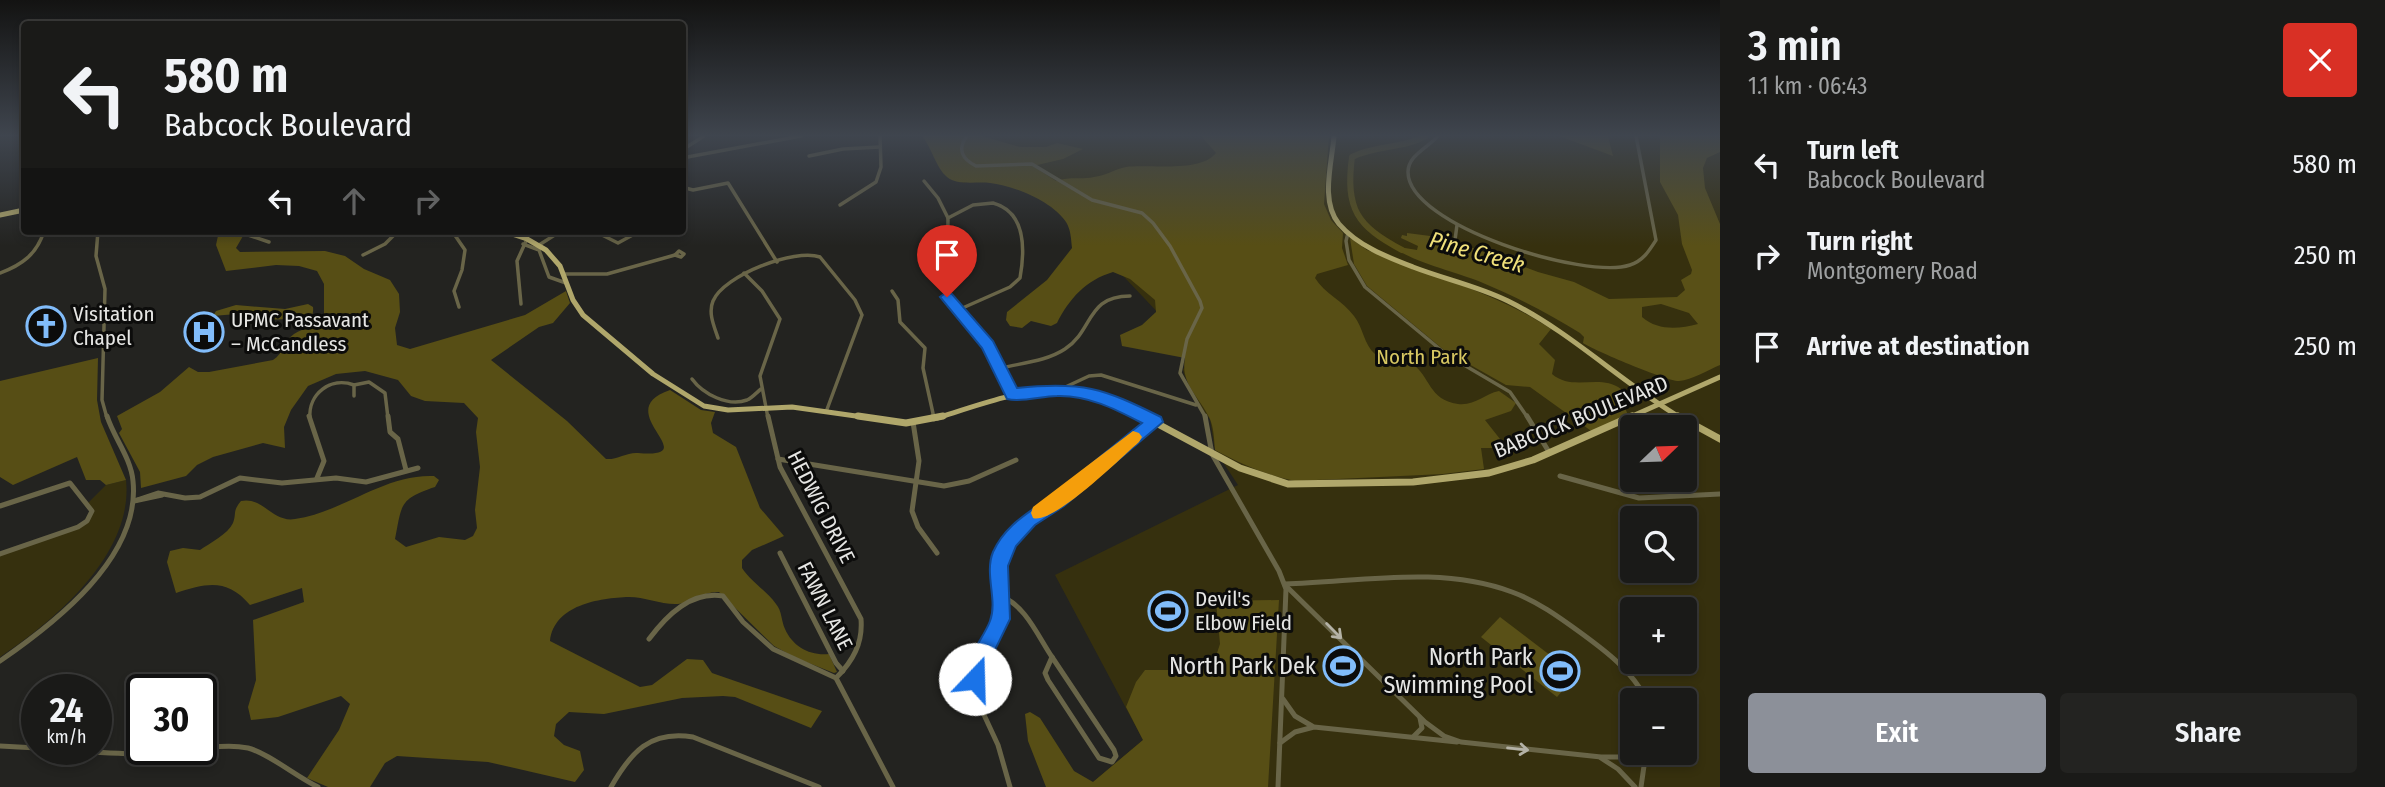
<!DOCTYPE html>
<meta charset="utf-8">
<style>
:root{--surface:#1a1a18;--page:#232321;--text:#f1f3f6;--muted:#9fa1a2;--line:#383837;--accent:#8c9099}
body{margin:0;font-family:"Fira Sans Condensed",sans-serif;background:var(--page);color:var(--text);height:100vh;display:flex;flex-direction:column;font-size:26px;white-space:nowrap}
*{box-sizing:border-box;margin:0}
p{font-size:23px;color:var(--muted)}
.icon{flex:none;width:38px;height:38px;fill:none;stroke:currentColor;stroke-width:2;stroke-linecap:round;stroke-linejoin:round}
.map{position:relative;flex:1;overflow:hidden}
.drawer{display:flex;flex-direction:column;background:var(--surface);width:665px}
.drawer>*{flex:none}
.hud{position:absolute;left:21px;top:21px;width:665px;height:214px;border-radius:7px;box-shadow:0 4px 10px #0003,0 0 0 2px var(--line);background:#1a1a18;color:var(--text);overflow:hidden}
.needle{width:46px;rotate:67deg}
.buttons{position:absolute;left:1620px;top:415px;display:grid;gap:14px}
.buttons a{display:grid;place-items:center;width:77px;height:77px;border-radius:7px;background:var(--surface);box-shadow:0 4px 10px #0003,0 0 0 2px var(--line);font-size:35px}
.speed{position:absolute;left:21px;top:674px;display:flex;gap:14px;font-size:35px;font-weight:700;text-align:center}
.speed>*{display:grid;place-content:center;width:91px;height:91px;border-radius:50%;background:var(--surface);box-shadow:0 4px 10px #0003,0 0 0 2px var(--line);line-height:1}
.speed small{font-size:18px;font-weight:400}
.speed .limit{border:4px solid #111;border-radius:10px;background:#fff;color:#111}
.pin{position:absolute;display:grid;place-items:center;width:60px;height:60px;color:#fff;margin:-72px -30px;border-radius:50% 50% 50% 0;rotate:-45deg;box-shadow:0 0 7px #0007}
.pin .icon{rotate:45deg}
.me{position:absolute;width:77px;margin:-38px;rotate:21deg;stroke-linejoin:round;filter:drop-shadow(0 0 5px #0008)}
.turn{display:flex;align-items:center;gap:24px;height:147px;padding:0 28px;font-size:32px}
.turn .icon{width:91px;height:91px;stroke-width:2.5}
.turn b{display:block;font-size:49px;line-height:60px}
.lanes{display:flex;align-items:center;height:66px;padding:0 28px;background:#0003;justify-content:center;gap:35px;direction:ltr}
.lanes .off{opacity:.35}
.round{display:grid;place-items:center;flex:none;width:74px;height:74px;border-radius:7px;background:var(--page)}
.headline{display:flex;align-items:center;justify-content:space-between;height:119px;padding:0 28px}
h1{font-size:42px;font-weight:600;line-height:52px}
.cta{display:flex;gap:14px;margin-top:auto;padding:14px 28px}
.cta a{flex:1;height:80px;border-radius:7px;background:var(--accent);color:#fff;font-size:28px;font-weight:600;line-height:80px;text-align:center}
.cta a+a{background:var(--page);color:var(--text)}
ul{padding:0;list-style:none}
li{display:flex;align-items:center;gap:21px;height:91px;padding:0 28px}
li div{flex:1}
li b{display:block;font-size:26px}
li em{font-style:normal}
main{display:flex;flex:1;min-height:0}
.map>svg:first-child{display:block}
.green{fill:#36300e;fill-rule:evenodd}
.forest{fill:#574e15}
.water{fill:#595017;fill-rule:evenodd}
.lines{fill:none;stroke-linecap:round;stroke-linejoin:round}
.river{stroke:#595017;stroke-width:6}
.minor-far1{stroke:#696548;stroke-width:3.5}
.minor{stroke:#696548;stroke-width:5}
.major-far1{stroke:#b0a76b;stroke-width:5}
.major{stroke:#b0a76b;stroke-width:7}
.oneway{stroke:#b4b2a6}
.route{fill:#1a73e8;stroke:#114b97;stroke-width:2}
.slow{fill:#f59e0b}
.labels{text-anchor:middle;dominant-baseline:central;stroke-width:6;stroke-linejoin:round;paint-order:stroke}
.poi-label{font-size:21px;fill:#e6e6e4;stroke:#0c0c0b;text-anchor:start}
.park-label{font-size:21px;fill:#d8c862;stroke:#0c0c0b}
.street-label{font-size:21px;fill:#e6e6e4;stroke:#0c0c0b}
.water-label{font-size:23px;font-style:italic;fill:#f0e07a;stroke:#0c0c0b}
.near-poi-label{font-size:24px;fill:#e6e6e4;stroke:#0c0c0b;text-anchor:end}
</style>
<main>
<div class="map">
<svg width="1720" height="787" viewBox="0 0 1720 787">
<rect width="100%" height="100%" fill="#232320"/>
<g class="green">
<path d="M927,136H1720V787H1096L1093,782L1143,740L1055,575L1238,485L1215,450L1210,419L1197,403L1184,374L1183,369L1199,356L1019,166L963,183ZM1633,427H1685V480H1633ZM1633,518H1685V570H1633ZM1633,609H1685V662H1633ZM1633,700H1685V752H1633Z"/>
<path d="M126,480C134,554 54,621 0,657V554L84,523L91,513L88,503L106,485Z"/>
</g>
<g class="forest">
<path d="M922,136H982L1020,147H1046L1057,143L1083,149L1063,159L1033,166L1056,181C1072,176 1080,180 1094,177C1105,176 1115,169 1126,167C1149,164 1200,173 1216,153L1201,136H1329L1324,204L1331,220L1343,233L1342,248L1348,265L1317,274L1315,278C1324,293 1343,301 1354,316C1363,327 1364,345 1375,354C1385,362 1399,355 1411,363C1431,376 1428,400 1458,404C1475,406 1484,394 1499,391L1516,403L1511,411L1485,420L1500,439L1501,445L1493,448H1481L1484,469L1443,474L1295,481C1266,475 1241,464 1215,450C1214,439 1214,427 1209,417C1199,397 1180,383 1185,358L1122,346L1120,335L1142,325L1156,312L1155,300L1130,279L1113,272C1086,280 1069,299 1057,323L1051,326L1031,321L1022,328L1010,326L1006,320L1007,312L1047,280L1072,248C1071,239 1071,230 1066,222C1052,201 1014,186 990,183C978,181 958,186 947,177C936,168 932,148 922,136Z"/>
<path d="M1559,136H1608L1613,156Z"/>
<path d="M219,231H235L243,236L236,248L240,252L325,251L345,256L364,269L390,280L399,294L400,312L395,328L397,345L410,349L525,315L566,291L570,303L553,323L539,327L491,360L567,421L606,459C617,460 627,452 638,453C708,459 607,411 670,390L701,410L715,412L711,423L713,433L736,447L760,508L784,536L752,550L742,560V568C751,582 766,590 776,604C782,611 781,620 785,629C793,647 810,656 829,654L837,672L834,673L796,658L774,646L719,592C703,591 692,603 678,604C662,605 645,597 629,597C599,598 554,605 550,641L640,687L652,685L687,659L703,660L712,673L822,711L811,728L735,697L723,696L682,698L604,714L569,712L556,724L554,736L564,745L580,751L584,770L575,782L488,762L397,756L385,763L370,787H328L307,778L339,730L350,704L341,696L278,717L251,720L248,707L256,680L253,620L304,602L302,588L250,605C227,578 207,583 176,593L167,562L170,551L183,548L200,550C210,543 228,534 233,523C237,512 232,512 241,501C262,496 273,523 295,519C344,512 383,474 434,476L439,480L435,487C399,499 402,504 395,539L406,547L439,537L465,540L473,536L477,528L475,510L480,467L476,432L478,418L464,403L425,401L411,396L398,380L365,371L336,374L308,386L291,410L284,427L285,448L263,443L213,457L197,465L186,476L141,488L140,472L119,433L122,429L117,416L160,392L189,367L198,372H209L273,360C284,353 284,341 294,334C304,327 316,328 324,318V284L317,271L299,266L276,265L226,271L216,245Z"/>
<path d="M1350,238L1367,250C1429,275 1495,292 1551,329L1539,344L1555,360L1552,374C1573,392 1600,373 1621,389V397L1629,418L1594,433L1530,387L1506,385L1444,350L1367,286L1354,264Z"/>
<path d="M98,358L97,400L101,422L126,480L106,485L100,480H86L77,457L13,485L0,477V381Z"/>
<path d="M1279,600L1268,787H1046L1028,741L1025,714L1030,712L1040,718L1074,771L1093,782L1143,740L1126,707L1136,682L1145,670H1170L1191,675L1213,665L1220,644L1216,601Z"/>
</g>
<g class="water">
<path d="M1660,136H1720V152L1707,158L1703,168L1705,188L1720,224V365C1708,370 1692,380 1679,381C1669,382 1593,350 1583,343L1584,337L1580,333C1549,314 1517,297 1483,283C1463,274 1405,260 1393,246L1417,250L1418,246L1401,238L1402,235L1407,236V233L1438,237L1462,244L1538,272L1574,282L1609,299L1677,297L1685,290L1681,280L1691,274L1692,270L1682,244L1678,215L1660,182ZM1661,304L1689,313L1698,324C1679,329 1658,331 1642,317V307Z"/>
<path d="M308,304L313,307C314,315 310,321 303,323L292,319L262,320L236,314L213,316L216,311L236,305L285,309Z"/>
<path d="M1500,617L1576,675L1557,697L1481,637Z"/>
</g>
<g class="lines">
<path class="river" d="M1402,250C1357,226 1345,209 1352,157C1375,145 1403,149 1426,136"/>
<g class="minor-far1">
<path d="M967,136C957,149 962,159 976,166L1032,164L1092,200L1142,213L1153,223L1170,246L1200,301L1202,308L1187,339L1180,373L1206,418"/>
<path d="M1438,136C1429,147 1408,155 1408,172C1408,226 1586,280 1630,265C1643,261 1649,251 1656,240L1636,136"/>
<path d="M682,150L704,136"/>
<path d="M809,156L843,149L879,147"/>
<path d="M682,158L801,136"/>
<path d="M924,181L938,198L948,218"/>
<path d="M682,187L693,190L728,183L777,262"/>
<path d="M993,203C1026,212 1025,250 1020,278L1010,287L958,310L947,297L948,218L973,205Z"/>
<path d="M840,205L876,182L881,167L880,136"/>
<path d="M98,231L96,256L105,289L102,400L107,418"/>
<path d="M236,231L269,242"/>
<path d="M452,231L465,250L462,270L454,291L459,307"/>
<path d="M594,231L618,243L640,231"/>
<path d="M1348,233L1346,241L1349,260L1365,287L1447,355L1510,392L1528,418"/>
<path d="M1455,240L1457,225"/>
<path d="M523,244L539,250L549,277L566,283"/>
<path d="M539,245L561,231"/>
<path d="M679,251L684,254L681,257L675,255Z"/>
<path d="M363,255L385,244L398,231"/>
<path d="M0,273C22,265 37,254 44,231"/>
<path d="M744,273L762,291L780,319L760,376L768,418"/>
<path d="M564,274H607L675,255"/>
<path d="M892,291L898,300L900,322L925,348L923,368L934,418"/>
<path d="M521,304L517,261L527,239"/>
<path d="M958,310L988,345L1013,394"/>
<path d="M718,338C714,326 708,313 713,301C724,275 795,248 820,257L855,300L862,315L826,412"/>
<path d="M1001,368C1022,363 1047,361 1065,349C1094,330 1086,296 1130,296"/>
<path d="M692,379C703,394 728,407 747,400C752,398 757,392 761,389"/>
<path d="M354,385L369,382L385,393L388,418"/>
<path d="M1059,390L1089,376L1101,375L1196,405"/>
<path d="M310,418C308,394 331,376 354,385V396"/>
</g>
<g class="minor">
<path d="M309,416L324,461L317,478"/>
<path d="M388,416L390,432L398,439L406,470"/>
<path d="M768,416L780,467L861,619C863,643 853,661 836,678"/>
<path d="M933,416L934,419"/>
<path d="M1205,416L1212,454L1279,571L1286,589L1278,787"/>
<path d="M1527,416L1549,452"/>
<path d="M913,422L919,461L912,511L918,527L937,553"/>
<path d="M778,459L944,486L969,481L1016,460"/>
<path d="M1560,476L1639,498L1720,494"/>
<path d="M134,501L158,493L185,498L200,497L240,478L282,483L336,478L366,482L418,468"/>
<path d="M134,501L162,495"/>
<path d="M0,506L70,483L92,511L87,521L78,527L0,554"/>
<path d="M780,553L836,663L843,671"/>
<path d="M1285,584C1360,582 1439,565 1512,592C1537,601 1559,617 1581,633C1607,652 1631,670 1647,700"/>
<path d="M1285,585L1425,722L1444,736L1461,742L1601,757H1618L1633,752"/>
<path d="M1001,597C1024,603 1039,638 1052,657"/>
<path d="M649,639C667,615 691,591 723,596L743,622L773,649L836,678L893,787"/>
<path d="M1052,657L1114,750L1116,756L1112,762L1099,758L1048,680L1045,673Z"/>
<path d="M0,661C55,623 141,557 133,481C131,458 114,438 107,416"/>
<path d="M1283,699L1295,716L1312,726"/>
<path d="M1413,737L1422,728L1420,718"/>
<path d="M1280,743L1295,732L1314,727L1457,742"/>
<path d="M0,746L37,748"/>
<path d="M50,749C85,751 122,755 157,754C186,753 219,742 248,748C268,753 297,777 318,787"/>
<path d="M1601,758L1618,769L1635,787"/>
<path d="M611,787C631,752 650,730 693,737L819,787"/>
<path d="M1010,787L998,745L978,702L975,685L978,665L1001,619V555L1025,523L1058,501L1154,422"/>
<path d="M1641,787L1646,752"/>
</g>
<g class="major-far1">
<path d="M1334,136C1332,163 1320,201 1339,224C1358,246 1387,257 1413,267C1444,279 1478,286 1508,301C1571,332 1621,382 1681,418"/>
<path d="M0,215L24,210"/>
<path d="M503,231L527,239L546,250L560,266L573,300L583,315L653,374L704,406L728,410L792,407L870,418"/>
<path d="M937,418C1022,391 1062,373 1146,418"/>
<path d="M1628,418L1720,377"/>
</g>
<g class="major">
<path d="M858,416L906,423L943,416"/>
<path d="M1143,416L1240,468L1288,484L1413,482L1489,473L1533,460L1632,416"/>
<path d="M1678,416L1720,439"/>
</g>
</g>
<defs><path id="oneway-shaft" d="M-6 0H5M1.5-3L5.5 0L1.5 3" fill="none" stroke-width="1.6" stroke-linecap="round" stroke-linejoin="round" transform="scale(1.75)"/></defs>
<g class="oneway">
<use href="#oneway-shaft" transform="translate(1334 631) rotate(45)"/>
<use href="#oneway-shaft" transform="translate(1518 749) rotate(6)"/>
</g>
<linearGradient id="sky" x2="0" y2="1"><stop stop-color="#131312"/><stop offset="0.55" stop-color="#3f454e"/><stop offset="1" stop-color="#3f454e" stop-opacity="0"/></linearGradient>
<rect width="1720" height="246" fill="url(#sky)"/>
<path class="route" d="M947,292L952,294L993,341L1017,388C1082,381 1103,388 1161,417L1163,422L1064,506L1035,525L1016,546L1008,566L1010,619L989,662L982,685L975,688L968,685C959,665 983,640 990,621C998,600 984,574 993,552C1006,523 1031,512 1054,494C1084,471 1113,446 1142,423C1115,409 1088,395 1057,396C1041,396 1022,403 1007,399L982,348L940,297Z"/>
<path class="slow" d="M1133,431L1139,433L1142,437L1139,442C1122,457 1053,525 1033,518L1031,513L1033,507Z"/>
<defs>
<g id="church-ring" transform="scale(2.0125)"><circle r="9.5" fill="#0c0c0b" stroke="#81bcfa" stroke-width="1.5"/><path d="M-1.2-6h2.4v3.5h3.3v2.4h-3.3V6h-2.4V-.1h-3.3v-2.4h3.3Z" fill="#81bcfa"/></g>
<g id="hospital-ring" transform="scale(2.0125)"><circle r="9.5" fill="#0c0c0b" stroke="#81bcfa" stroke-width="1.5"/><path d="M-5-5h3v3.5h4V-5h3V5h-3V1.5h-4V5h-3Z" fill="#81bcfa"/></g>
<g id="stadium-ring" transform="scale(2.0125)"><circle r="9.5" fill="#0c0c0b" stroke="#81bcfa" stroke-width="1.5"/><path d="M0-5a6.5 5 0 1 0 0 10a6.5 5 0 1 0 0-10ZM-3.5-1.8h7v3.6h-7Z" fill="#81bcfa"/></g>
</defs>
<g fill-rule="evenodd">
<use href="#church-ring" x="46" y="326"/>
<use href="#hospital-ring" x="204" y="332"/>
<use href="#stadium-ring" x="1168" y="611"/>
<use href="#stadium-ring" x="1343" y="666"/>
<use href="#stadium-ring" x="1560" y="671"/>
</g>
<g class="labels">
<g class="poi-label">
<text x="73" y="314">Visitation<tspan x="73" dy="24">Chapel</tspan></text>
<text x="231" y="320">UPMC Passavant<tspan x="231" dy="24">– McCandless</tspan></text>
<text x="1195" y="599">Devil's<tspan x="1195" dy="24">Elbow Field</tspan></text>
</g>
<g class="park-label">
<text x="1422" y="357">North Park</text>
</g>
<g class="street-label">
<text transform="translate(1581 417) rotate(-22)">BABCOCK BOULEVARD</text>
<text transform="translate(821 507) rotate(63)">HEDWIG DRIVE</text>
<text transform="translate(825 606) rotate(63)">FAWN LANE</text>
</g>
<g class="water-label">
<text transform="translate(1477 252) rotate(16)">Pine Creek</text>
</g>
<g class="near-poi-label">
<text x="1533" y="657">North Park<tspan x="1533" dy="28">Swimming Pool</tspan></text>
<text x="1316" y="666">North Park Dek</text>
</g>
</g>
</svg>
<div class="buttons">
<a><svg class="needle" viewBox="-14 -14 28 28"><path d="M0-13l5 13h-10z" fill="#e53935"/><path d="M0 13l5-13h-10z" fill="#9fa1a2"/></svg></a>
<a><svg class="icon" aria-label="search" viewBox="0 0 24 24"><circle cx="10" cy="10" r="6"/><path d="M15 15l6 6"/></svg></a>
<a>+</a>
<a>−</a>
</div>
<div class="speed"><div>24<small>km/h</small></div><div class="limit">30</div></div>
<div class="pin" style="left:947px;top:297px;background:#d93025"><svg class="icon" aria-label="arrive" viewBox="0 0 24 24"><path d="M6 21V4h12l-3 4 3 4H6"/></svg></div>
<svg class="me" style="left:975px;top:679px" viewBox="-20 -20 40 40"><circle r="19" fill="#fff"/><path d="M0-13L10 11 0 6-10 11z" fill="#1a73e8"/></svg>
<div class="hud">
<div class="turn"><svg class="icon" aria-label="left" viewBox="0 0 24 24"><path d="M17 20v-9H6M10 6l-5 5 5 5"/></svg><div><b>580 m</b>Babcock Boulevard</div></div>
<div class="lanes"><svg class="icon" aria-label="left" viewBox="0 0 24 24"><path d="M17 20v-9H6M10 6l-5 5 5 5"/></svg><svg class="icon off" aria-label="ahead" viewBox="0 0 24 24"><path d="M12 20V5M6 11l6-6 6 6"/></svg><svg class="icon off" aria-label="right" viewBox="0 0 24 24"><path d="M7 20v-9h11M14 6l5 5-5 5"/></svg></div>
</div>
</div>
<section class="drawer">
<div class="headline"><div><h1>3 min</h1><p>1.1 km · 06:43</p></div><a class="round" style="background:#d93025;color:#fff"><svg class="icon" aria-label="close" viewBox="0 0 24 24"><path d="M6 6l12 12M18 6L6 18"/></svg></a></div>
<ul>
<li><svg class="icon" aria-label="left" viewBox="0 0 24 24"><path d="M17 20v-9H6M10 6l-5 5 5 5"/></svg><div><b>Turn left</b><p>Babcock Boulevard</p></div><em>580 m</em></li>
<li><svg class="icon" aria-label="right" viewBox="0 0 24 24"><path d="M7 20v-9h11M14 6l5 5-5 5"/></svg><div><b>Turn right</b><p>Montgomery Road</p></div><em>250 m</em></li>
<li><svg class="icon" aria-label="arrive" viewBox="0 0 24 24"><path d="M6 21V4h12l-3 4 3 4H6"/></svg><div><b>Arrive at destination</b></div><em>250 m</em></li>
</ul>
<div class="cta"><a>Exit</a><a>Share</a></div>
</section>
</main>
